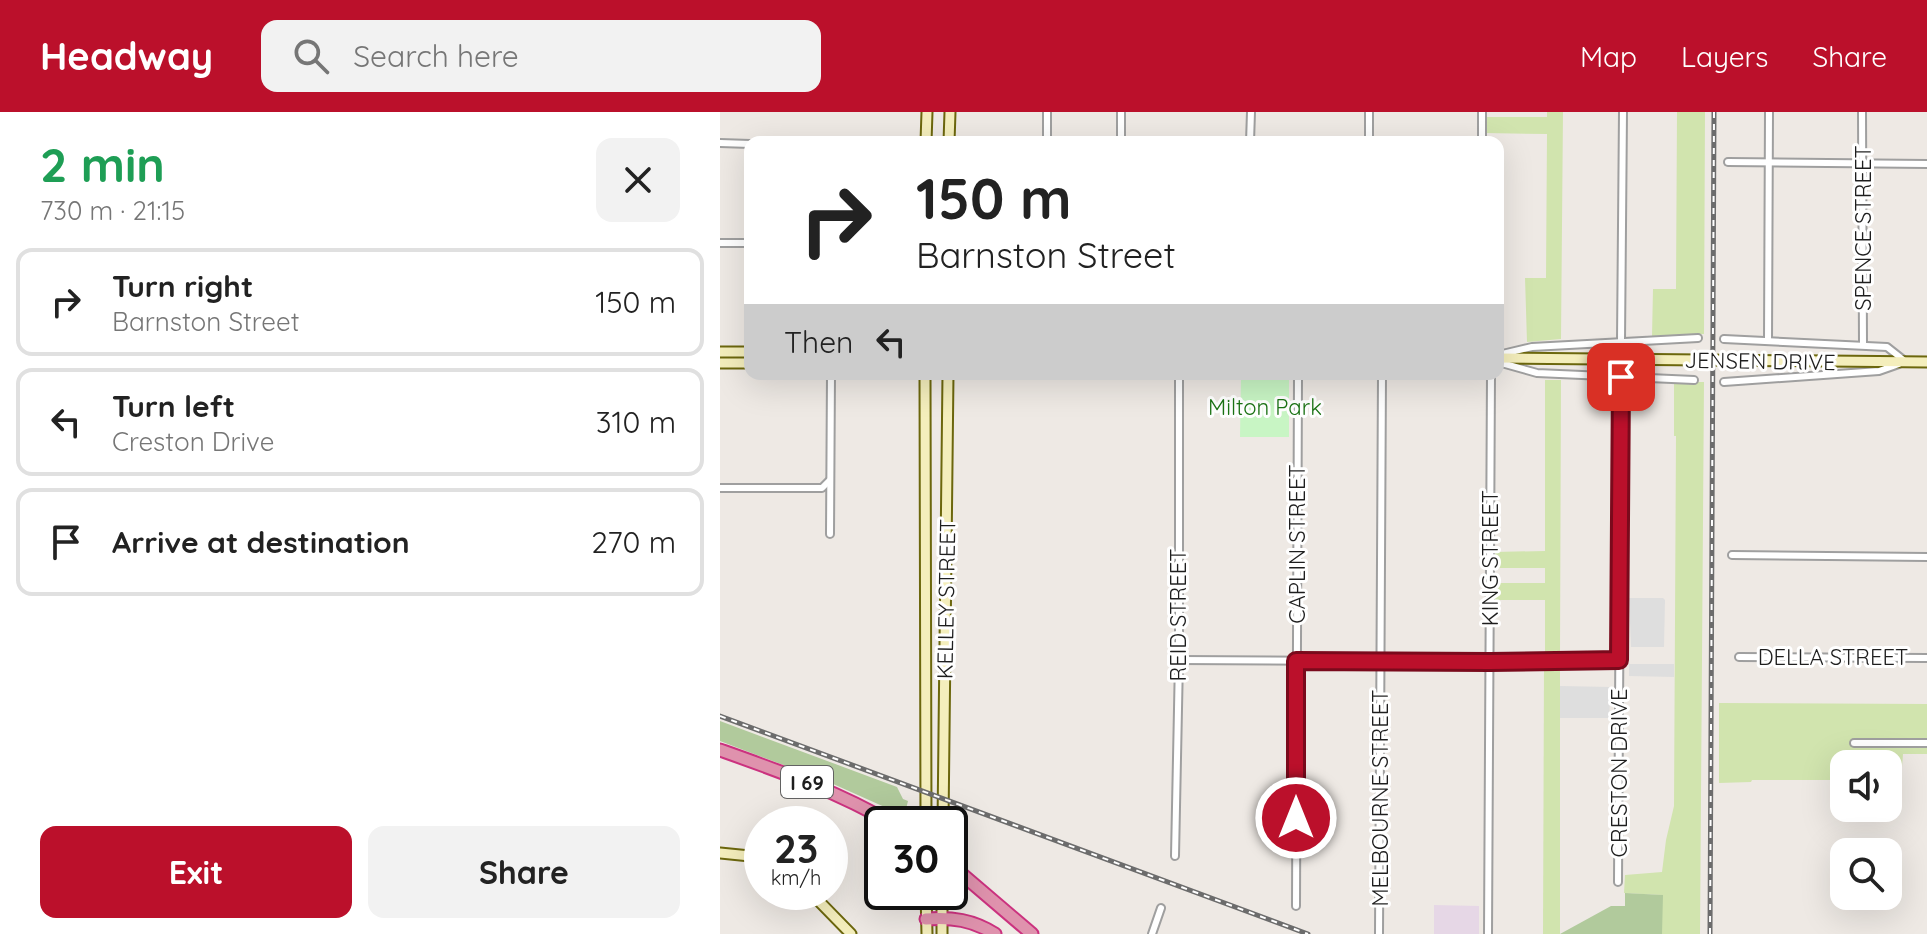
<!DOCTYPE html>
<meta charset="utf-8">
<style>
:root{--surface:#fff;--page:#f2f2f2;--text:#222;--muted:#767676;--line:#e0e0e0;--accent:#bb102b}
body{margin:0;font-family:Quicksand,sans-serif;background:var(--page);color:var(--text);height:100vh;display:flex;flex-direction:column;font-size:30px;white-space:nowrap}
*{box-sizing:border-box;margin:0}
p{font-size:26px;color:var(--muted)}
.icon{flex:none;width:44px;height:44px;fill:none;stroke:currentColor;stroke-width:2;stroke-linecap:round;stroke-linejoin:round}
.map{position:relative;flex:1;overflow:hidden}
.panel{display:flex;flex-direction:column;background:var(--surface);width:720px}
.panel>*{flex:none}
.banner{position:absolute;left:24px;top:24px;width:760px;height:244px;border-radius:16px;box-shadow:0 8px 32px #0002;background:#fff;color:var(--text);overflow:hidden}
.fabs{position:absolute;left:1110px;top:638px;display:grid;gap:16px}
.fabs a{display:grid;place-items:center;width:72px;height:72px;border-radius:16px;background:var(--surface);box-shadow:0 8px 32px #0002;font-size:40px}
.speed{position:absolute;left:24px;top:694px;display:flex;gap:16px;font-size:40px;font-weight:700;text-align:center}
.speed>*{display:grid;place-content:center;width:104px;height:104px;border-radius:50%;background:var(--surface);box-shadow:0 8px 32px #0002;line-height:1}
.speed small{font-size:20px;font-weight:400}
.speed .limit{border:4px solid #111;border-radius:12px;background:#fff;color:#111}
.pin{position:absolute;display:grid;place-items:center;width:68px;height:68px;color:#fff;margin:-34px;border-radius:16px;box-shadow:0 4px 12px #0006}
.me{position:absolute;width:88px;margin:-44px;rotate:0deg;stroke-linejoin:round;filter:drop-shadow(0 0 6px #0008)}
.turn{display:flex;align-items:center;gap:28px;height:168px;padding:0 40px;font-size:36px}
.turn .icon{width:104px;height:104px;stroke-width:2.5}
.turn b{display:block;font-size:56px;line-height:68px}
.then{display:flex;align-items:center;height:76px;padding:0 40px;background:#0003;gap:16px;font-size:30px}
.round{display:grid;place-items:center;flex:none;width:84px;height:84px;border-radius:16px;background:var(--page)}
.overview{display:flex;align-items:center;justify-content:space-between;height:136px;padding:0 40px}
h1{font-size:48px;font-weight:700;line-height:60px;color:#1e9e55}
.cta{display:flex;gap:16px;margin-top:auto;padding:16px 40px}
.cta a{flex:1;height:92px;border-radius:16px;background:var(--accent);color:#fff;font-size:32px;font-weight:700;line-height:92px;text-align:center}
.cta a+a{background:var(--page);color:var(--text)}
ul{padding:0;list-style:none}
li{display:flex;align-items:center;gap:24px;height:108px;margin:0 16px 12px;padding:0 24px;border:4px solid var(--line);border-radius:16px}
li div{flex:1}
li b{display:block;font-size:30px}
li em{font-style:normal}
header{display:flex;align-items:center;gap:48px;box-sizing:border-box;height:112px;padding:0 40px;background:var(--accent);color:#fff}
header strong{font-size:38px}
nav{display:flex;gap:44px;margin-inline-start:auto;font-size:28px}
.search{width:560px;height:72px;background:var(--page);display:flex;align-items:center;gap:20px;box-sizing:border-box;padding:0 28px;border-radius:16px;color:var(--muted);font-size:30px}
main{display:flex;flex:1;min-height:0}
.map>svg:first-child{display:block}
.industrial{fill:#e6d7e6}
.grass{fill:#d1e4ae}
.forest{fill:#b1ca9c}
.park{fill:#c8f5c4}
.parking{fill:#dedede}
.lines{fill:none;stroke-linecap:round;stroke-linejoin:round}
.street-casing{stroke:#9f9f9f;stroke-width:10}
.secondary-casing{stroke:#6c670d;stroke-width:13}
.highway-casing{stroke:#cb327f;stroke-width:15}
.street{stroke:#fff;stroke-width:6}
.secondary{stroke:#f4eebc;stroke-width:9}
.highway{stroke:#df92ad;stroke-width:11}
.rail-casing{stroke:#6c6c6c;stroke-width:5}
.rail{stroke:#fff;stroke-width:2;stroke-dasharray:6;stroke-linecap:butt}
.route-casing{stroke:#7a0a1c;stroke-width:20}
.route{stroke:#bb102b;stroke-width:14}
.labels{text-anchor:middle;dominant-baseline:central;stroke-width:6;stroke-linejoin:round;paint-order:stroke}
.shield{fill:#fff;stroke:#626262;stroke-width:2}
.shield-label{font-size:20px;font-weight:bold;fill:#1e1e1e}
.street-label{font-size:22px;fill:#1e1e1e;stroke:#fff}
.park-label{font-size:22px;fill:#1b7314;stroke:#fff}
</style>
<header>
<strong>Headway</strong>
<div class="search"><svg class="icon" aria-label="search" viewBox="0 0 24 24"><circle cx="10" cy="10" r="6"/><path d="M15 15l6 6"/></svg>Search here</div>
<nav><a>Map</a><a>Layers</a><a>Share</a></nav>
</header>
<main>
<section class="panel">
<div class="overview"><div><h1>2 min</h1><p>730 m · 21:15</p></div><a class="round"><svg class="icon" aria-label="close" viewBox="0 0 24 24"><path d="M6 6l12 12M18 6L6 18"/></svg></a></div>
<ul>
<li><svg class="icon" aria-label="right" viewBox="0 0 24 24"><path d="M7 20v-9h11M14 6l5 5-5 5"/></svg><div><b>Turn right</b><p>Barnston Street</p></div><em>150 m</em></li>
<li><svg class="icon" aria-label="left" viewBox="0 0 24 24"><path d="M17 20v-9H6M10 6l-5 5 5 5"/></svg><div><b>Turn left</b><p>Creston Drive</p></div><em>310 m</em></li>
<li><svg class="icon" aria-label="arrive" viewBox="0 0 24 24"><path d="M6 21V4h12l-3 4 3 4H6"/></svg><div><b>Arrive at destination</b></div><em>270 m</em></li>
</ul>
<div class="cta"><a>Exit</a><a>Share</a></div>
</section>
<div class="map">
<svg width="1207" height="822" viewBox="0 0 1207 822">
<rect width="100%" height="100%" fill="#eee9e4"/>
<path class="industrial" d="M714,793L759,794V822H714Z"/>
<g class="grass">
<path d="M827,0H843L841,227L807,230L805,166H826L827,22L765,21V5H827Z"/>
<path d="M957,0H985L984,222L932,224L933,177H956Z"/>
<path d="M825,268H841L840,545H825V488H774V471H825V456H774V440L825,439Z"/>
<path d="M954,270H984L980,822H942V783L904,781L905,763L942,760L946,728L954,694L956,324H954Z"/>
<path d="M824,554H840V822H823Z"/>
<path d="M999,591L1207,592V642H1183L1181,669L1168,668V652H1124V668H1032L1031,670L999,671Z"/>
</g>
<g class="forest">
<path d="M0,609L177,675L183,687L188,689L185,701H178L111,671L0,629Z"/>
<path d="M905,781L943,783L942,822H840L891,794H905Z"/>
</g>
<path class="park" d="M521,264H569V325H520Z"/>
<g class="parking">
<path d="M909,486H943L945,488L944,535H911Z"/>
<path d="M909,552H954V565L909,564Z"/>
<path d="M840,574L891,575L889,606H840Z"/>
</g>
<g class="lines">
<g class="street-casing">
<g id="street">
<path d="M1142,0L1143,233"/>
<path d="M327,30V0"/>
<path d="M401,30V0"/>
<path d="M530,30L531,0"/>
<path d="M649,30V0"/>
<path d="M762,30V0"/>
<path d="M0,31L30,32"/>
<path d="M1008,50L1207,52"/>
<path d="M0,131H30"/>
<path d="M1004,227L1167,235L1186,250"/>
<path d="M1048,228L1049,0"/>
<path d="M901,229L903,0"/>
<path d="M778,243L812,235L978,226"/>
<path d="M778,250L817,261L974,268"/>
<path d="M1004,270L1159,259L1179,252"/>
<path d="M0,376H102L109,369"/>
<path d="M110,422L111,262"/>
<path d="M1012,443L1207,445"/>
<path d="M1019,545L1207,546"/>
<path d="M459,548L770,550L831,548H899"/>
<path d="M1134,631H1207"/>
<path d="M455,744L459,548V262"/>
<path d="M898,770L901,265"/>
<path d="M576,794L578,262"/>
<path d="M432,822L441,796"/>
<path d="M659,822L662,262"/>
<path d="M768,822L771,262"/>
</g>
</g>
<g class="secondary-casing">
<g id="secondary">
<path d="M206,30L207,0"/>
<path d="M229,30L230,0"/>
<path d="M0,240H30"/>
<path d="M778,246L1207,250"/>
<path d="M0,251H30"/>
<path d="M205,262L206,712"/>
<path d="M223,712L228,262"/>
<path d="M0,741L30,744L42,747"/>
<path d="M90,780L131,822"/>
<path d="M206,780L207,822"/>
<path d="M222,822V780"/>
</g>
</g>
<g class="highway-casing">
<g id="highway">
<path d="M0,638C59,659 119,680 173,712"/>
<path d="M230,752L312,822"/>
<path d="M206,807C232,805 253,808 275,822"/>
</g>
</g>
<use href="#street" class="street"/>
<use href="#secondary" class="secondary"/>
<use href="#highway" class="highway"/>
<g class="rail-casing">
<g id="rail">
<path d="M0,604L588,822"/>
<path d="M990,822L994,0"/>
</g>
</g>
<use href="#rail" class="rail"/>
</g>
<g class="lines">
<g class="route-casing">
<path id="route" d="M576,706V549L770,550L899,548L901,265"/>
</g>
<use href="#route" class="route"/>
</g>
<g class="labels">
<rect class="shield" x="61" y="654" width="52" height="32" rx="6"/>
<g class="shield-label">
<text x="87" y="670">I 69</text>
</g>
<g class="street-label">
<text transform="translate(1143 116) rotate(-90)">SPENCE STREET</text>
<text transform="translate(1040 249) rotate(1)">JENSEN DRIVE</text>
<text transform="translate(577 432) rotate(-90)">CAPLIN STREET</text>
<text transform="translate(770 446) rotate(-90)">KING STREET</text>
<text transform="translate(226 487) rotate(-89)">KELLEY STREET</text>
<text transform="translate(458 503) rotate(-90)">REID STREET</text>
<text x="1113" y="545">DELLA STREET</text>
<text transform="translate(899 661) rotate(-90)">CRESTON DRIVE</text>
<text transform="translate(660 686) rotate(-90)">MELBOURNE STREET</text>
</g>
<g class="park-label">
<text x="545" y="295">Milton Park</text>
</g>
</g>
</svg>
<div class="fabs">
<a><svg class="icon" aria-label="sound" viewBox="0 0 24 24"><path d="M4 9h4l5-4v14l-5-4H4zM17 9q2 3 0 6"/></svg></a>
<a><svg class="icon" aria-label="search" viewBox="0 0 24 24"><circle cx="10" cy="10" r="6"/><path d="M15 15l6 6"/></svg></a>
</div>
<div class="speed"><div>23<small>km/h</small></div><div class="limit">30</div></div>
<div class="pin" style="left:901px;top:265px;background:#d93025"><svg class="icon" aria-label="arrive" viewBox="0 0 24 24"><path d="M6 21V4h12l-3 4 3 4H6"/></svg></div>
<svg class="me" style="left:576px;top:706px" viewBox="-20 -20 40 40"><circle r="17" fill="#bb102b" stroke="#fff" stroke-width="3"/><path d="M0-11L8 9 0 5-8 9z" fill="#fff"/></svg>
<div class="banner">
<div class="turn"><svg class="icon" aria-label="right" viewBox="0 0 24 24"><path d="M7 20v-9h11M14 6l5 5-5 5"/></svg><div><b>150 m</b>Barnston Street</div></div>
<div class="then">Then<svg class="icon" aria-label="left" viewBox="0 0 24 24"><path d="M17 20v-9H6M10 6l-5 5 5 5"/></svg></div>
</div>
</div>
</main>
